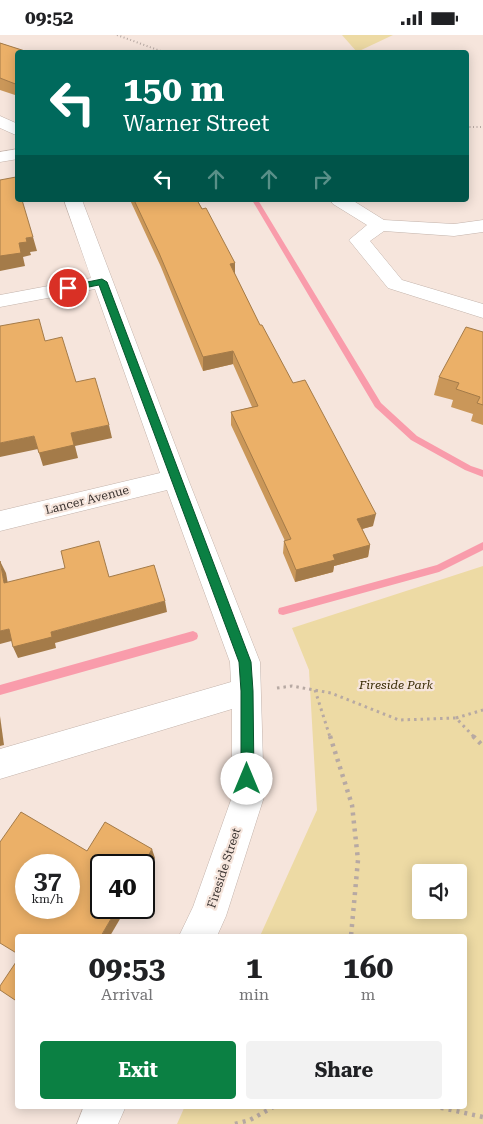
<!DOCTYPE html>
<style>
:root{--surface:#fff;--page:#f2f2f2;--text:#202124;--muted:#757577;--accent:#0b8043}
body{margin:0;font-family:"Roboto Serif",serif;background:var(--page);color:var(--text);height:100vh;display:flex;flex-direction:column;font-size:19px;white-space:nowrap}
*{box-sizing:border-box;margin:0}
p{font-size:16px;color:var(--muted)}
.icon{flex:none;width:28px;height:28px;fill:none;stroke:currentColor;stroke-width:2;stroke-linecap:round;stroke-linejoin:round}
.map{position:relative;flex:1;overflow:hidden}
.details{position:absolute;left:15px;top:899px;width:452px;height:175px;display:flex;flex-direction:column;background:var(--surface);border-radius:5px;box-shadow:0 2px 12px #0003}
.details>*{flex:none}
.banner{position:absolute;left:15px;top:15px;width:454px;height:152px;border-radius:5px;box-shadow:0 2px 12px #0003;background:#00695c;color:#fff;overflow:hidden}
.fabs{position:absolute;left:412px;top:829px;display:grid;gap:10px}
.fabs a{display:grid;place-items:center;width:55px;height:55px;border-radius:5px;background:var(--surface);box-shadow:0 2px 12px #0003;font-size:25px}
.speed{position:absolute;left:15px;top:819px;display:flex;gap:10px;font-size:25px;font-weight:700;text-align:center}
.speed>*{display:grid;place-content:center;width:65px;height:65px;border-radius:50%;background:var(--surface);box-shadow:0 2px 12px #0003;line-height:1}
.speed small{font-size:12px;font-weight:400}
.speed .limit{border:2px solid #111;border-radius:8px;background:#fff;color:#111}
.pin{position:absolute;display:grid;place-items:center;width:42px;height:42px;color:#fff;margin:-21px;border:2px solid #fff;border-radius:50%;box-shadow:0 1px 5px #0007}
.me{position:absolute;width:55px;margin:-28px;rotate:0deg;stroke-linejoin:round;filter:drop-shadow(0 0 4px #0008)}
.turn{display:flex;align-items:center;gap:18px;height:105px;padding:0 25px;font-size:22px}
.turn .icon{width:65px;height:65px;stroke-width:2.5}
.turn b{display:block;font-size:35px;line-height:42px}
.lanes{display:flex;align-items:center;height:48px;padding:0 25px;background:#0003;justify-content:center;gap:25px;direction:ltr}
.lanes .off{opacity:.35}
.eta{display:flex;justify-content:space-evenly;align-items:center;height:85px;text-align:center}
.eta b{font-size:30px;font-weight:700;line-height:35px}
.button{display:flex;gap:10px;margin-top:auto;padding:10px 25px}
.button a{flex:1;height:58px;border-radius:5px;background:var(--accent);color:#fff;font-size:20px;font-weight:700;line-height:58px;text-align:center}
.button a+a{background:var(--page);color:var(--text)}
.status{display:flex;justify-content:space-between;align-items:center;height:35px;padding:0 25px;background:var(--surface);direction:ltr}
.status svg{height:14px;fill:currentColor}
.map>svg:first-child{display:block}
.green{fill:#eddaa4;fill-rule:evenodd}
.lines{fill:none;stroke-linecap:round;stroke-linejoin:round}
.stream{fill:#f99cab;fill-rule:evenodd}
.minor-casing{stroke:#c3b3ab;stroke-width:1}
.path-far2{stroke:#b7a9a3;stroke-width:2;stroke-dasharray:1 2.5;stroke-linecap:butt}
.path-far1{stroke:#b7a9a3;stroke-width:3;stroke-dasharray:2.5 4;stroke-linecap:butt}
.path{stroke:#b7a9a3;stroke-width:4.5;stroke-dasharray:3 5;stroke-linecap:butt}
.minor{fill:#fff;fill-rule:evenodd}
.wall{fill:#ca9759}
.shaded-wall{fill:#a47b49}
.building{fill:#ebb068;stroke:#a47b49;fill-rule:evenodd}
.route{fill:#0b8043;stroke:#07532c}
.labels{text-anchor:middle;dominant-baseline:central;stroke-width:4.5;stroke-linejoin:round;paint-order:stroke}
.street-label{font-size:12px;fill:#3b3431;stroke:#f6e5dc}
.park-label{font-size:12px;font-style:italic;fill:#372a03;stroke:#f6e5dc}
</style>
<div class="status"><b>09:52</b><svg viewBox="0 0 49 12"><path d="M0 12V9h3v3zM5 12V6h3v6zM10 12V3h3v9zM15 12V0h3v12zM26 1h20v11H26zM47 4h2v5h-2z"/></svg></div>
<div class="map">
<svg width="483" height="1089" viewBox="0 0 483 1089">
<rect width="100%" height="100%" fill="#f6e5dc"/>
<g class="green">
<path d="M342,0H393L357,17Z"/>
<path d="M483,531V1089H177L185,1071H465V901H260L317,775L309,635L292,593ZM421,838H459V875H421Z"/>
</g>
<g class="lines">
<g class="stream">
<path d="M252,165H258L381,368L417,401L471,431L483,435V442L465,435L411,405L375,372Z"/>
<path d="M483,507V515L439,537L283,580L279,579L278,576L279,573L283,572L437,530Z"/>
<path d="M193,596L197,598L198,601L197,604L193,606L0,660V650Z"/>
</g>
<g class="minor-casing">
<g id="minor">
<path d="M0,81L18,89V101L0,93Z"/>
<path d="M18,114V124L0,127V117Z"/>
<path d="M64,165H82L188,444L260,627L264,762L226,881L217,901H179L193,872L232,762V674L0,744V714L231,647L230,627L167,455L0,496V476L160,438L95,254L0,272V260L91,243Z"/>
<path d="M330,165H352L384,185L454,189L483,185V197L454,201L384,196L370,206L402,245L483,269V283L388,253L349,205L367,190L333,169Z"/>
<path d="M84,1071H126L118,1089H77Z"/>
</g>
</g>
<g class="path-far2">
<path d="M117,0L166,18"/>
<path d="M466,92H483"/>
</g>
<g class="path-far1">
<path d="M277,653L292,651L331,658L399,685L456,683L474,702"/>
<path d="M315,655L330,702"/>
<path d="M456,683L483,675"/>
</g>
<g class="path">
<path d="M330,701L352,770L358,825L351,901"/>
<path d="M473,701L483,711"/>
<path d="M433,1071L483,1082"/>
<path d="M235,1089L250,1085L275,1071"/>
</g>
<use href="#minor" class="minor"/>
</g>
<g class="wall">
<path d="M0,8L25,16L26,18H18V61L0,55Z"/>
<path d="M130,165H197L235,228V240L260,290L373,491L362,494L370,510L368,522L334,531L333,537L295,547L283,518L284,506H285L231,390V377L252,372L233,329L203,336L161,232Z"/>
<path d="M483,297V390L471,386L473,379L451,372L453,365L434,360L439,342Z"/>
</g>
<g class="shaded-wall">
<path d="M33,202L37,216L30,217L31,220L23,222L25,231L0,236V221L26,203Z"/>
<path d="M235,228V242L230,229Z"/>
<path d="M233,316V329L203,336V322Z"/>
<path d="M109,390L112,403L75,411L78,423L43,431L39,418L71,398Z"/>
<path d="M34,401L38,414L0,422V408Z"/>
<path d="M376,479L373,491L355,496L357,484Z"/>
<path d="M370,510L368,522L334,531L333,537L295,547L296,535L333,520Z"/>
<path d="M0,526L6,538L10,560L4,548Z"/>
<path d="M165,566L167,577L55,608L56,613L18,623L13,612L51,597Z"/>
<path d="M9,594L15,605L0,609V596Z"/>
<path d="M0,681L4,710L0,711Z"/>
<path d="M152,814L155,823L144,843V830H143Z"/>
<path d="M118,872H127L110,901H101Z"/>
</g>
<g class="building">
<path d="M0,8L25,16L23,18H18V50L0,43Z"/>
<path d="M16,142L18,148V165H22L33,202L26,203L27,207L19,208L21,218L0,221V145Z"/>
<path d="M134,165H197L202,174L206,173L235,228L230,229L260,290H262L293,348L305,345L376,479L357,484L370,510L333,520L335,525L296,535L284,506L291,504L231,377L258,371L233,316L203,322L159,218Z"/>
<path d="M39,284L45,306L62,302L76,347L95,343L109,390L71,398L74,410L39,418L34,401L0,408V291Z"/>
<path d="M466,292L483,297V370L477,368L480,362L456,354L459,348L439,342Z"/>
<path d="M99,506L109,542L154,530L165,566L51,597L52,602L13,612L9,594L0,596V526L4,548L65,533L61,516Z"/>
<path d="M21,777L87,816L105,787L152,814L143,830H101V872H118L101,901H18V919L0,908V807ZM26,830H69V872H26Z"/>
<path d="M18,924V967L0,955V951Z"/>
</g>
<path class="route" d="M102,244L107,247L251,627L253,656L254,744L252,749L247,751L243,749L241,744V656L239,627L99,250L68,256L64,253L68,251Z"/>
<g class="labels">
<g class="street-label">
<text transform="translate(87 465) rotate(-14)">Lancer Avenue</text>
<text transform="translate(224 833) rotate(-72)">Fireside Street</text>
</g>
<g class="park-label">
<text x="396" y="650">Fireside Park</text>
</g>
</g>
</svg>
<div class="fabs">
<a><svg class="icon" aria-label="sound" viewBox="0 0 24 24"><path d="M4 9h4l5-4v14l-5-4H4zM17 9q2 3 0 6"/></svg></a>
</div>
<div class="speed"><div>37<small>km/h</small></div><div class="limit">40</div></div>
<div class="pin" style="left:68px;top:253px;background:#d93025"><svg class="icon" aria-label="arrive" viewBox="0 0 24 24"><path d="M6 21V4h12l-3 4 3 4H6"/></svg></div>
<svg class="me" style="left:247px;top:744px" viewBox="-20 -20 40 40"><circle r="19" fill="#fff"/><path d="M0-13L10 11 0 6-10 11z" fill="#0b8043"/></svg>
<div class="banner">
<div class="turn"><svg class="icon" aria-label="left" viewBox="0 0 24 24"><path d="M17 20v-9H6M10 6l-5 5 5 5"/></svg><div><b>150 m</b>Warner Street</div></div>
<div class="lanes"><svg class="icon" aria-label="left" viewBox="0 0 24 24"><path d="M17 20v-9H6M10 6l-5 5 5 5"/></svg><svg class="icon off" aria-label="ahead" viewBox="0 0 24 24"><path d="M12 20V5M6 11l6-6 6 6"/></svg><svg class="icon off" aria-label="ahead" viewBox="0 0 24 24"><path d="M12 20V5M6 11l6-6 6 6"/></svg><svg class="icon off" aria-label="right" viewBox="0 0 24 24"><path d="M7 20v-9h11M14 6l5 5-5 5"/></svg></div>
</div>
<section class="details">
<div class="eta">
<div><b>09:53</b><p>Arrival</p></div>
<div><b>1</b><p>min</p></div>
<div><b>160</b><p>m</p></div>
</div>
<div class="button"><a>Exit</a><a>Share</a></div>
</section>
</div>
